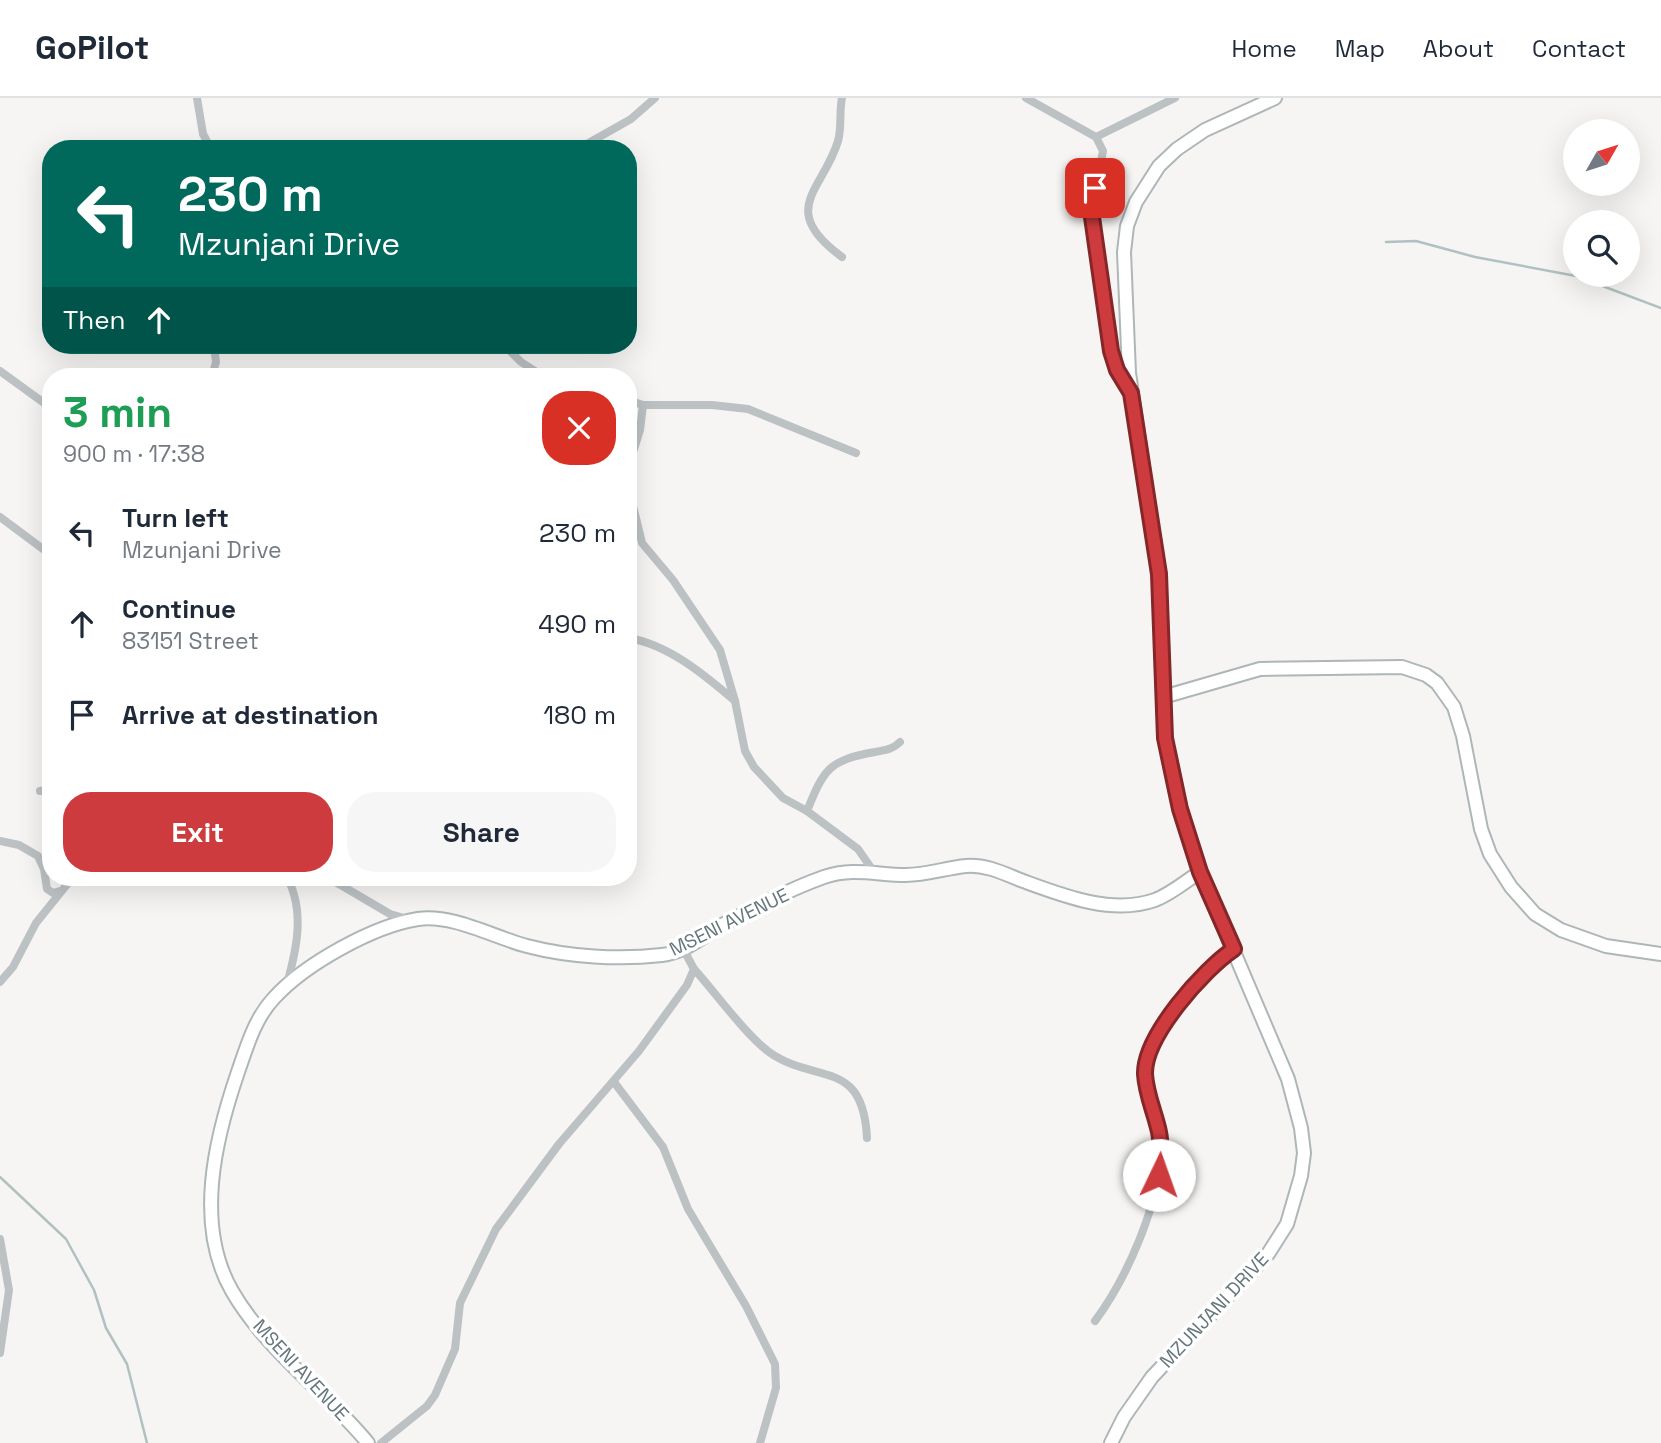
<!DOCTYPE html>
<meta charset="utf-8">
<style>
:root{--surface:#fff;--page:#f6f6f7;--text:#1f2937;--muted:#747a83;--line:#e0e1e3;--accent:#ce3b3e}
body{margin:0;font-family:"Space Grotesk",sans-serif;background:var(--page);color:var(--text);height:100vh;display:flex;flex-direction:column;font-size:26px;white-space:nowrap}
*{box-sizing:border-box;margin:0}
p{font-size:23px;color:var(--muted)}
.icon{flex:none;width:38px;height:38px;fill:none;stroke:currentColor;stroke-width:2;stroke-linecap:round;stroke-linejoin:round}
.map{position:relative;flex:1;overflow:hidden}
.details{position:absolute;left:42px;top:270px;width:595px;height:518px;display:flex;flex-direction:column;background:var(--surface);border-radius:28px;box-shadow:0 7px 28px #0002}
.details>*{flex:none}
.top-card{position:absolute;left:42px;top:42px;width:595px;height:214px;border-radius:28px;box-shadow:0 7px 28px #0002;background:#00695c;color:#fff;overflow:hidden}
.needle{width:46px;rotate:51deg}
.tools{position:absolute;left:1563px;top:21px;display:grid;gap:14px}
.tools a{display:grid;place-items:center;width:77px;height:77px;border-radius:50%;background:var(--surface);box-shadow:0 7px 28px #0002;font-size:35px}
.pin{position:absolute;display:grid;place-items:center;width:60px;height:60px;color:#fff;margin:-30px;border-radius:14px;box-shadow:0 4px 10px #0006}
.me{position:absolute;width:77px;margin:-38px;rotate:3deg;stroke-linejoin:round;filter:drop-shadow(0 0 5px #0008)}
.turn{display:flex;align-items:center;gap:24px;height:147px;padding:0 21px;font-size:32px}
.turn .icon{width:91px;height:91px;stroke-width:2.5}
.turn b{display:block;font-size:49px;line-height:60px}
.then{display:flex;align-items:center;height:66px;padding:0 21px;background:#0003;gap:14px;font-size:26px}
.round{display:grid;place-items:center;flex:none;width:74px;height:74px;border-radius:28px;background:var(--page)}
.overview{display:flex;align-items:center;justify-content:space-between;height:119px;padding:0 21px}
h1{font-size:42px;font-weight:700;line-height:52px;color:#1e9e55}
.cta{display:flex;gap:14px;margin-top:auto;padding:14px 21px}
.cta a{flex:1;height:80px;border-radius:28px;background:var(--accent);color:#fff;font-size:28px;font-weight:700;line-height:80px;text-align:center}
.cta a+a{background:var(--page);color:var(--text)}
ul{padding:0;list-style:none}
li{display:flex;align-items:center;gap:21px;height:91px;padding:0 21px}
li div{flex:1}
li b{display:block;font-size:26px}
li em{font-style:normal}
header{display:flex;align-items:center;gap:42px;box-sizing:border-box;height:98px;padding:0 35px;background:var(--surface);border-bottom:2px solid var(--line)}
header strong{font-size:33px}
nav{display:flex;gap:38px;margin-inline-start:auto;font-size:24px}
.map>svg:first-child{display:block}
.lines{fill:none;stroke-linecap:round;stroke-linejoin:round}
.stream{stroke:#b1c1c1;stroke-width:2.5}
.secondary-casing{stroke:#aeb6b8;stroke-width:16}
.street{stroke:#bcc1c3;stroke-width:8}
.secondary{stroke:#fff;stroke-width:12}
.route-casing{stroke:#862628;stroke-width:18}
.route{stroke:#ce3b3e;stroke-width:12}
.labels{text-anchor:middle;dominant-baseline:central;stroke-width:7;stroke-linejoin:round;paint-order:stroke}
.street-label{font-size:19px;fill:#65777b;stroke:#fff}
</style>
<header>
<strong>GoPilot</strong>
<nav><a>Home</a><a>Map</a><a>About</a><a>Contact</a></nav>
</header>
<div class="map">
<svg width="1661" height="1345" viewBox="0 0 1661 1345">
<rect width="100%" height="100%" fill="#f6f5f3"/>
<g class="lines">
<g class="stream">
<path d="M1386,144L1416,143L1475,159L1576,178L1661,210"/>
<path d="M0,1079L66,1141L94,1192L106,1230L127,1266L147,1345"/>
</g>
<g class="secondary-casing">
<g id="secondary">
<path d="M1163,599L1260,571L1402,569L1426,577L1437,585L1454,609L1463,638L1481,731L1490,756L1511,789L1535,816L1561,832L1606,848L1661,856"/>
<path d="M368,1345C325,1293 266,1252 232,1193C194,1127 215,1041 238,974C247,948 255,920 274,900C305,866 373,828 418,821C453,816 493,839 527,848C569,859 619,862 662,857C684,855 703,838 722,827C754,810 790,791 824,779C853,769 877,777 906,777C926,777 946,770 966,768C986,766 1005,776 1023,783C1064,798 1112,817 1155,802C1171,796 1186,783 1200,774"/>
<path d="M1111,1345L1124,1319L1152,1279L1268,1156L1287,1126L1301,1078L1304,1055L1301,1030L1288,981L1200,774L1180,711L1165,641L1159,476L1129,275L1124,154L1127,128L1136,104L1159,68L1177,51L1205,32L1275,0"/>
</g>
</g>
<g class="street">
<path d="M197,0L203,36L211,51"/>
<path d="M1026,0L1096,39L1103,53L1093,104V131L1111,253L1130,292"/>
<path d="M1096,39L1175,0"/>
<path d="M578,51L631,21L655,0"/>
<path d="M842,159C777,111 823,93 838,43C842,29 839,14 842,0"/>
<path d="M504,247L521,264L543,278"/>
<path d="M0,273L51,310"/>
<path d="M212,278L216,264L214,247"/>
<path d="M628,302L643,307L640,332L628,370"/>
<path d="M643,307H712L748,311L856,355"/>
<path d="M628,387L642,445L673,482L720,552L735,603L745,653L754,669L783,700L807,713L858,751L874,774"/>
<path d="M0,419L51,457"/>
<path d="M628,540C668,546 706,578 735,603"/>
<path d="M40,693L51,691"/>
<path d="M807,713C824,671 829,662 875,654C885,652 892,652 900,644"/>
<path d="M0,743L19,747L38,758L44,771L47,791L53,795L60,793"/>
<path d="M287,779C305,813 297,850 287,886"/>
<path d="M327,779L390,816L411,822"/>
<path d="M694,871C715,894 745,936 769,954C815,987 863,959 867,1040"/>
<path d="M0,884L13,869L36,825L73,779"/>
<path d="M614,984L663,1049L688,1111L746,1208L775,1266L776,1290L760,1345"/>
<path d="M0,1141L9,1192L0,1255"/>
<path d="M1095,1223C1127,1180 1160,1105 1161,1051C1162,1026 1148,1003 1146,978C1142,940 1204,871 1234,851"/>
<path d="M381,1345L427,1308L435,1297L455,1251L460,1205L496,1131L559,1046L639,953L687,887L694,871L687,858L688,847"/>
</g>
<use href="#secondary" class="secondary"/>
</g>
<g class="lines">
<g class="route-casing">
<path id="route" d="M1095,90L1092,119L1111,253L1117,272L1131,295L1159,476L1165,640L1180,711L1200,774L1234,851C1204,871 1144,938 1145,976C1146,996 1155,1015 1159,1034C1162,1048 1160,1063 1159,1077"/>
</g>
<use href="#route" class="route"/>
</g>
<g class="labels">
<g class="street-label">
<text transform="translate(729 824) rotate(-26)">MSENI AVENUE</text>
<text transform="translate(1214 1212) rotate(-47)">MZUNJANI DRIVE</text>
<text transform="translate(301 1272) rotate(47)">MSENI AVENUE</text>
</g>
</g>
</svg>
<div class="tools">
<a><svg class="needle" viewBox="-14 -14 28 28"><path d="M0-13l5 13h-10z" fill="#e53935"/><path d="M0 13l5-13h-10z" fill="#747a83"/></svg></a>
<a><svg class="icon" aria-label="search" viewBox="0 0 24 24"><circle cx="10" cy="10" r="6"/><path d="M15 15l6 6"/></svg></a>
</div>
<div class="pin" style="left:1095px;top:90px;background:#d93025"><svg class="icon" aria-label="arrive" viewBox="0 0 24 24"><path d="M6 21V4h12l-3 4 3 4H6"/></svg></div>
<svg class="me" style="left:1159px;top:1077px" viewBox="-20 -20 40 40"><circle r="19" fill="#fff"/><path d="M0-13L10 11 0 6-10 11z" fill="#ce3b3e"/></svg>
<div class="top-card">
<div class="turn"><svg class="icon" aria-label="left" viewBox="0 0 24 24"><path d="M17 20v-9H6M10 6l-5 5 5 5"/></svg><div><b>230 m</b>Mzunjani Drive</div></div>
<div class="then">Then<svg class="icon" aria-label="ahead" viewBox="0 0 24 24"><path d="M12 20V5M6 11l6-6 6 6"/></svg></div>
</div>
<section class="details">
<div class="overview"><div><h1>3 min</h1><p>900 m · 17:38</p></div><a class="round" style="background:#d93025;color:#fff"><svg class="icon" aria-label="close" viewBox="0 0 24 24"><path d="M6 6l12 12M18 6L6 18"/></svg></a></div>
<ul>
<li><svg class="icon" aria-label="left" viewBox="0 0 24 24"><path d="M17 20v-9H6M10 6l-5 5 5 5"/></svg><div><b>Turn left</b><p>Mzunjani Drive</p></div><em>230 m</em></li>
<li><svg class="icon" aria-label="ahead" viewBox="0 0 24 24"><path d="M12 20V5M6 11l6-6 6 6"/></svg><div><b>Continue</b><p>83151 Street</p></div><em>490 m</em></li>
<li><svg class="icon" aria-label="arrive" viewBox="0 0 24 24"><path d="M6 21V4h12l-3 4 3 4H6"/></svg><div><b>Arrive at destination</b></div><em>180 m</em></li>
</ul>
<div class="cta"><a>Exit</a><a>Share</a></div>
</section>
</div>
